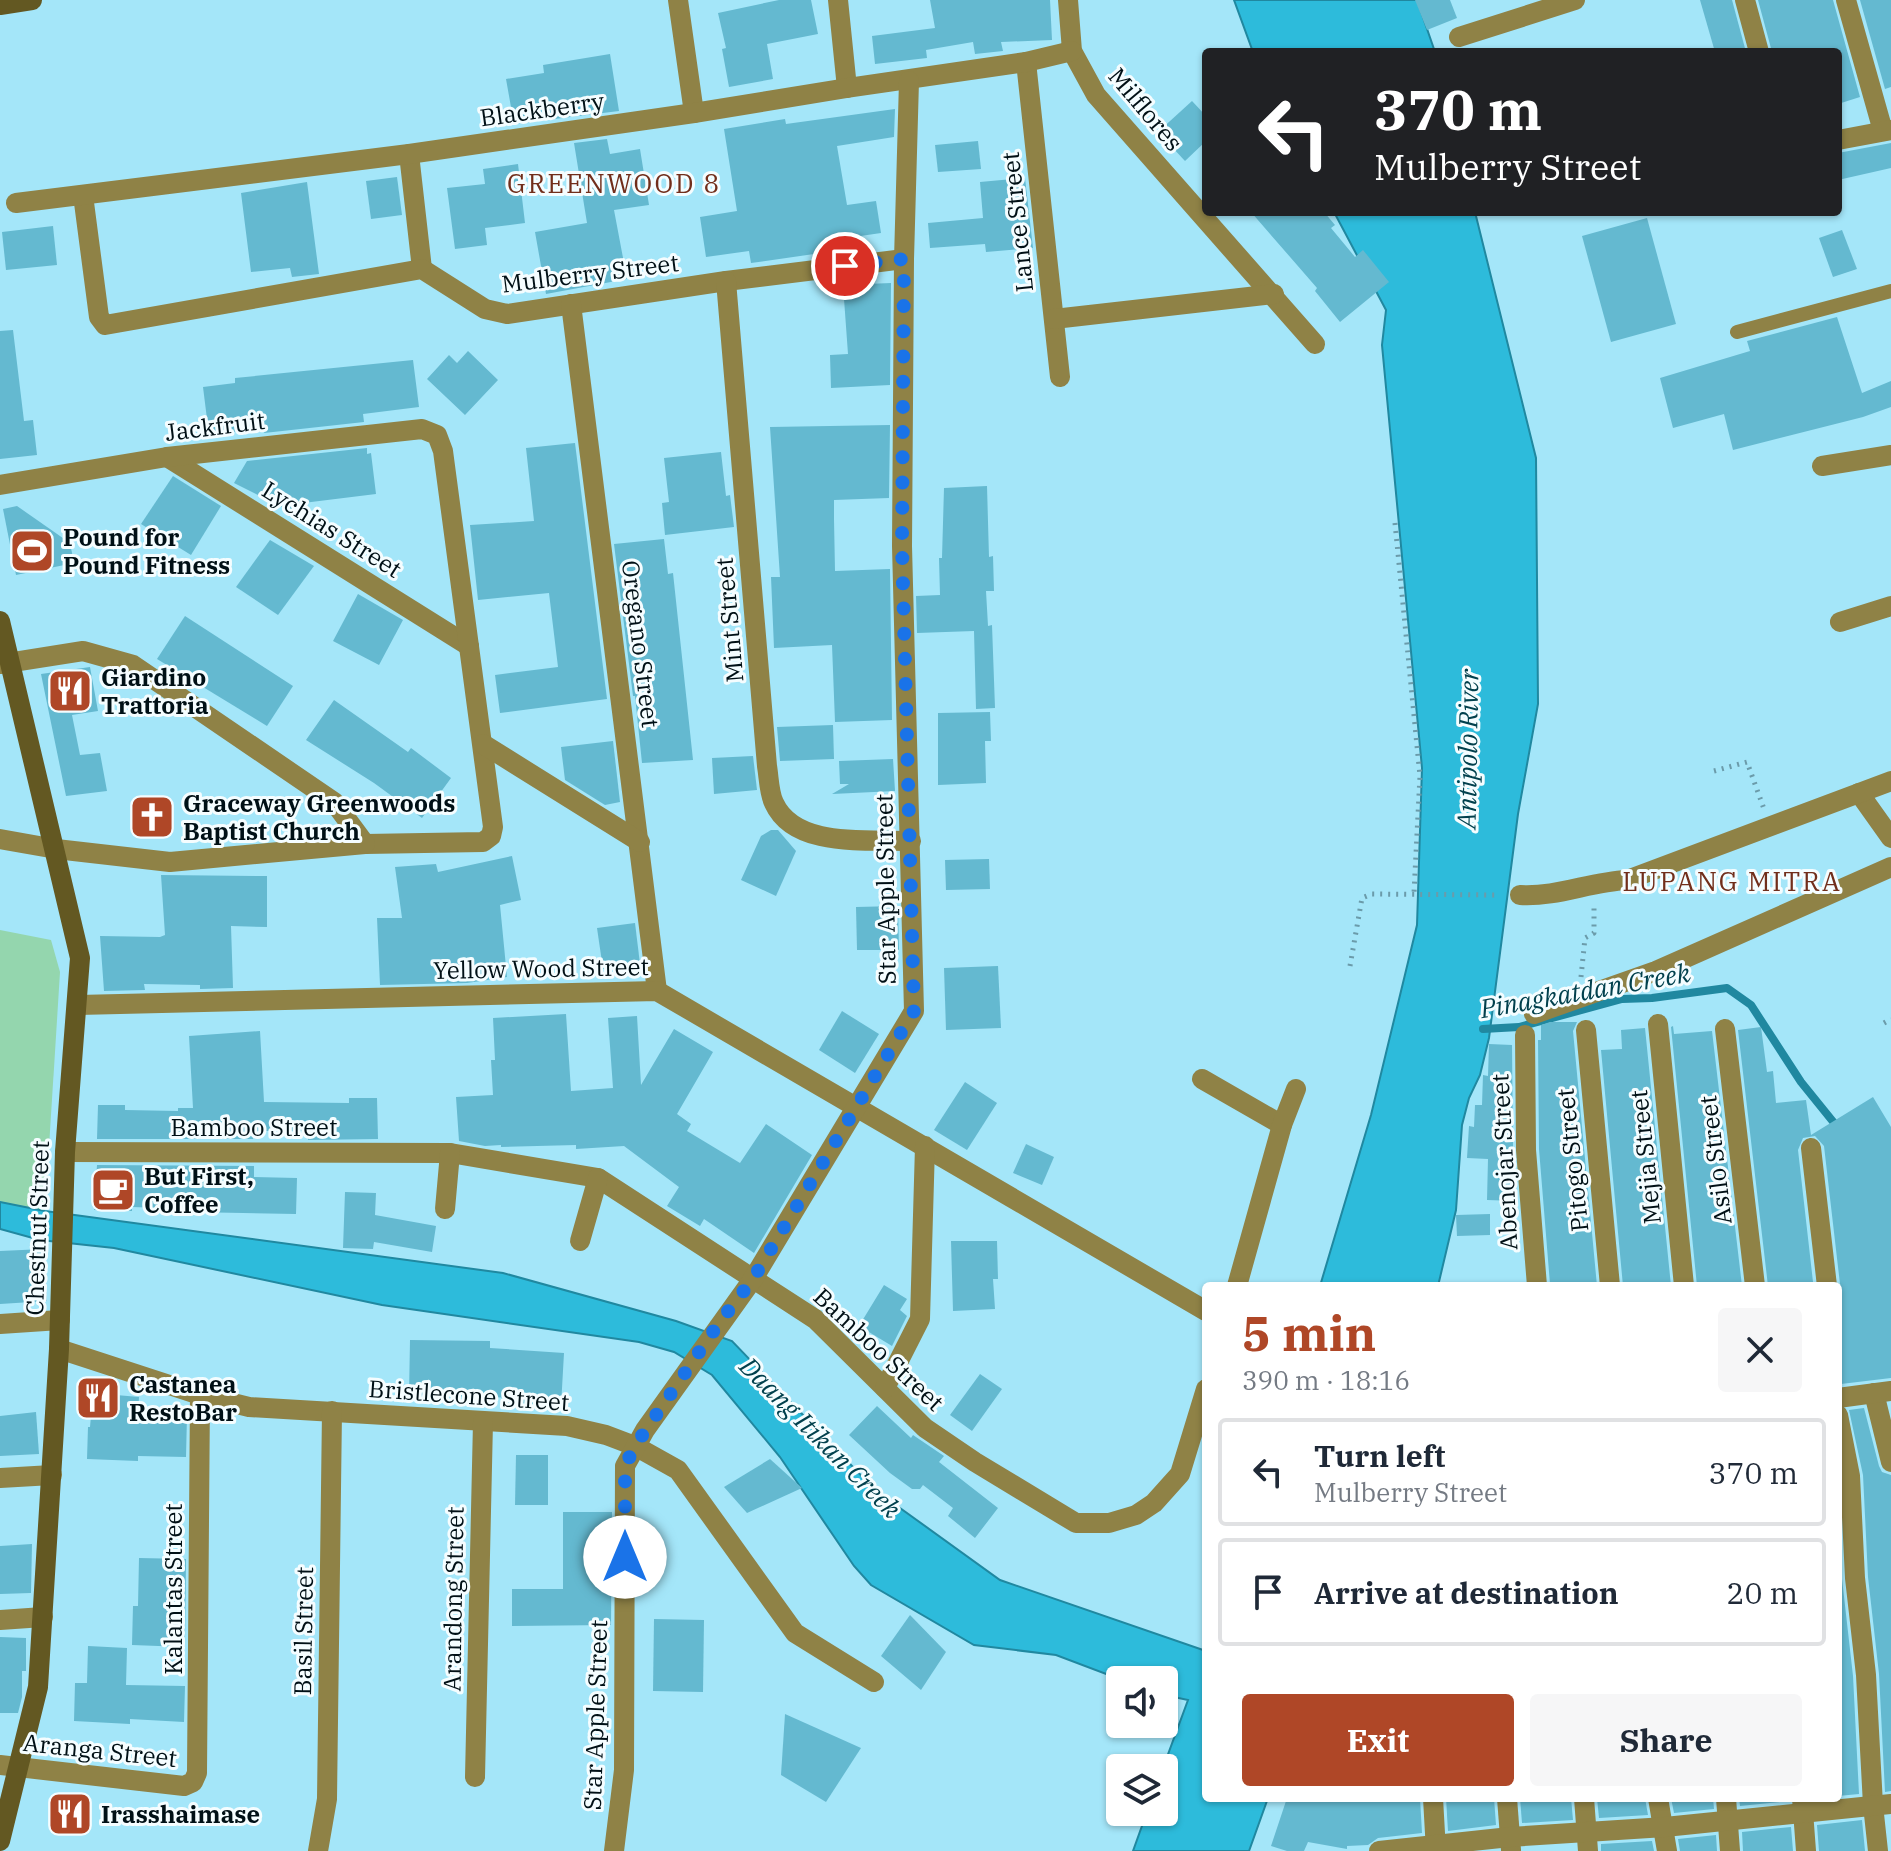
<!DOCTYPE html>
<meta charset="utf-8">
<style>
:root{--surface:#fff;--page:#f6f6f7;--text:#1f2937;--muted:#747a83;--line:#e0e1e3;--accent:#af4727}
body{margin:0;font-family:"IBM Plex Serif",serif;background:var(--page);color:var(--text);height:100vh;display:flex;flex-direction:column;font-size:30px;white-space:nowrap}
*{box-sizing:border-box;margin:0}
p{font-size:26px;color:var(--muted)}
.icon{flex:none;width:44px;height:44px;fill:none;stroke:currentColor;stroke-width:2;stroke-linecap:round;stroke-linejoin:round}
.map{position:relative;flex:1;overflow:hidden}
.details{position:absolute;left:1202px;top:1282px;width:640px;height:520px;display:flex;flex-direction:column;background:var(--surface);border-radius:8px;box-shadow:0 2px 6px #0004}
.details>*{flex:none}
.guide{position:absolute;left:1202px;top:48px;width:640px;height:168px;border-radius:8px;box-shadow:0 2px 6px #0004;background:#202124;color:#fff;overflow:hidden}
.fabs{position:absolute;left:1106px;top:1666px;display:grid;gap:16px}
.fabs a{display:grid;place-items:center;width:72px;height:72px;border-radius:8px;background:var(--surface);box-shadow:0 2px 6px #0004;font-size:40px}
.pin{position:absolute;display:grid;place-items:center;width:68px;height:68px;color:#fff;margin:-34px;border:4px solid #fff;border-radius:50%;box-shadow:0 2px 8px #0007}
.me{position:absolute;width:88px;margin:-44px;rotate:0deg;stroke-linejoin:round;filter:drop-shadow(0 0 6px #0008)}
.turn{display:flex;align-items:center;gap:28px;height:168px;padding:0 40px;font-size:36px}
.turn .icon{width:104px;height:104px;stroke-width:2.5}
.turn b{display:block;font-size:56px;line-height:68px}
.round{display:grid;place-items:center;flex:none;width:84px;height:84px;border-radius:8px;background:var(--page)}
.headline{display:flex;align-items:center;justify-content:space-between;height:136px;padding:0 40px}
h1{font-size:48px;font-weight:700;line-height:60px;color:var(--accent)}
.primary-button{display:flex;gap:16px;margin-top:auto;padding:16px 40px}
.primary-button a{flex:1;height:92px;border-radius:8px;background:var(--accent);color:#fff;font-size:32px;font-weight:700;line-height:92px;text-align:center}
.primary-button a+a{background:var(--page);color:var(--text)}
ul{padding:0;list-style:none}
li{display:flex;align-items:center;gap:24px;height:108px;margin:0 16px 12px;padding:0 24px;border:4px solid var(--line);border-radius:8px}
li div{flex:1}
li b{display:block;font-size:30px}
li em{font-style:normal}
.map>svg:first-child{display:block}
.green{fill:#94d6ae}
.water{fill:#2dbbdb;stroke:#2088a0;stroke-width:2}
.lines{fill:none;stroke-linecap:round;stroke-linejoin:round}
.stream{stroke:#2088a0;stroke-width:8}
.building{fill:#64b9d0}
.path{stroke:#6b9baa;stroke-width:5;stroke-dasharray:2 6;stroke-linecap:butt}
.lane{stroke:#8f8246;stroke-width:14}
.street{stroke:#8f8246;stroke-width:20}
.secondary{stroke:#635822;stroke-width:20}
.route{stroke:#1a73e8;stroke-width:14;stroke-dasharray:0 25.2}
.labels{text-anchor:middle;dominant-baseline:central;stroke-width:6;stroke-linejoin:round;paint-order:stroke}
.street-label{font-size:24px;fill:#001016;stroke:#f5fdff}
.poi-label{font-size:24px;font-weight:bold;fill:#001016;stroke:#f5fdff;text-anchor:start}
.neighbourhood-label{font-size:26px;letter-spacing:2px;fill:#712e1b;stroke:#f5fdff}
.water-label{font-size:26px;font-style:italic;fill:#01404d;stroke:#f5fdff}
</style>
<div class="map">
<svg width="1891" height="1851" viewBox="0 0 1891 1851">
<rect width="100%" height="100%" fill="#a4e6f9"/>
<path class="green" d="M0,930L51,940L60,972L45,1211L0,1202Z"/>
<g class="water">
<path d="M1234,0H1417L1435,52H1253Z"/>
<path d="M1334,212H1475L1536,458L1538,704L1518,814L1489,1038L1480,1075L1469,1098L1462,1125L1456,1210L1438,1286H1320L1371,1115L1417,925L1422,768L1382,345L1386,310Z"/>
<path d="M0,1202L45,1211L503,1273L676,1321L732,1341L875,1490L1000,1580L1206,1651V1798H1268L1249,1851H1133L1147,1812H1164L1163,1768L1188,1700L1164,1695V1680H1122L1056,1655L974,1645L871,1585L854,1566L780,1457L712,1375L674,1352L639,1342L382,1305L114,1248L40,1240L0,1229Z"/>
</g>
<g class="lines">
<path class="stream" d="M1483,1029L1519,1027L1622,999L1652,998L1727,988L1751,1005L1801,1082L1839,1129"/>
</g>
<g class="building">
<path d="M779,0H811L818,34L767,44L773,79L729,87L722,49L726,48L718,13Z"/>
<path d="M930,0H1050L1052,40L1001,42L1003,51L975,54L973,42L926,50L927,58L875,64L872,36L935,28Z"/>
<path d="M1415,0H1450L1457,18L1427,30Z"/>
<path d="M1700,0H1732L1746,52H1715Z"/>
<path d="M1758,0H1833L1860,97L1838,104V52H1772Z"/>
<path d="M1860,0H1891V87L1885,89Z"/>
<path d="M610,54L619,111L514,124L506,79L544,73L543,65Z"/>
<path d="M1192,101L1206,116V141L1185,161L1158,132Z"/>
<path d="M895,109L894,137L837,146L847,205L876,201L881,233L833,240L835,251L751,263L749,251L706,257L700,217L737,211L724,129L785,119L786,124Z"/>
<path d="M607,139L610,154L640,149L649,205L614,210L627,279L546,294L535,232L587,223L574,143Z"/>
<path d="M978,141L981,169L938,172L935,145Z"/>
<path d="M1891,143V168L1838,180V153Z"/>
<path d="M518,164L525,223L485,228L487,245L455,249L447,188L485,184L483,169Z"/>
<path d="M397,177L402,215L371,219L366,181Z"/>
<path d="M1025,178L1033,248L986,252L985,244L930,248L928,223L983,218L980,182Z"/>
<path d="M307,182L319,274L292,277L290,268L251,272L241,193Z"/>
<path d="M1251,212H1324L1335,225L1331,228L1355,257L1363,250L1389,282L1340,322L1315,291L1317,288Z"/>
<path d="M1647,218L1676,324L1611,342L1582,236Z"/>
<path d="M53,226L57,265L6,270L2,232Z"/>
<path d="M1842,230L1857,269L1833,277L1819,238Z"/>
<path d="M891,283L890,385L831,388L830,355L848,354L843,285Z"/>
<path d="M1837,317L1862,393L1891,381V407L1863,417L1733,450L1724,414L1673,428L1660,378L1750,351L1747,341Z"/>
<path d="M13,330L24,421L33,420L37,455L0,459V331Z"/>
<path d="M468,351L498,380L465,415L427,379L449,355L457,363Z"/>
<path d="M413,360L419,407L363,414L364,422L264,433L265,431L242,434L241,431L209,435L203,387L235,383V378Z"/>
<path d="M890,425L889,498L834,500V519L835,571L890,569L892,720L835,722L832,645L774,648L771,577H780L770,427Z"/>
<path d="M575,443L607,699L500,713L495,675L558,667L549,593L478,600L470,525L534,521L526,448Z"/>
<path d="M367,448V454L371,453L376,494L295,504L296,514L234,483L247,461Z"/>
<path d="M721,452L726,496L730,495L734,527L665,535L662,503L669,502L664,458Z"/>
<path d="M173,476L221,506L191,555L141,524Z"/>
<path d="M987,486L989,557L993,556L994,591H986L988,626L992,625L995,708L976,709L974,631L917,633L916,596L940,595L939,558H942L944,488Z"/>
<path d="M17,506L70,543L74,563L16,575L3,509Z"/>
<path d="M664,539L668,574L673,573L693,760L642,763L635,696H633L614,544Z"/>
<path d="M270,540L314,566L278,615L236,587Z"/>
<path d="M358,594L403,620L379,665L333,641Z"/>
<path d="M185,616L293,686L267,726L157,659Z"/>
<path d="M90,667L98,711L72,715L80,755L100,753L107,791L66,796L41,674Z"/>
<path d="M334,700L408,752L411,748L451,778L422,818L374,783L306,740Z"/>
<path d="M990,712L991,741H985L986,783L938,785V713Z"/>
<path d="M833,725L834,759L780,761L777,727Z"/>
<path d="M613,741L620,802L605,805L565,780L561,747Z"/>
<path d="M753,756L757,790L714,794L712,758Z"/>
<path d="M893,759L895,791L832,794L849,784H840L839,761Z"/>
<path d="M771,830H778L796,851L776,896L741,880L761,836Z"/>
<path d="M512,856L521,900L500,905L507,977L467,983L380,985L377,918H402L395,867L436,864L438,872Z"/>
<path d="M989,859L990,889L946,890L945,860Z"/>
<path d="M161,875L267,876V927L231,926L233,988L200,989V985L144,984L145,990L104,991L100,936L160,937L165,935Z"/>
<path d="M898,906L899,950H857L856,907Z"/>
<path d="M635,923L640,964L603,969L597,928Z"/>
<path d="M998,966L1001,1028L946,1030L944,968Z"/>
<path d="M842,1011L879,1034L855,1073L819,1050Z"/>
<path d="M566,1014L571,1091L613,1088L608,1018L637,1016L641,1085L674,1029L713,1052L677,1114L691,1124L687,1131L740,1163L766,1124L812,1155L754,1253L704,1219L700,1226L667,1206L679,1187L624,1146L576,1149V1145L501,1147V1145L485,1146L459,1141L456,1097L493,1095L491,1060H495L493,1018Z"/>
<path d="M1550,1022H1577L1573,1031L1597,1286H1576V1283L1550,1284L1539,1149L1538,1040H1541V1025Z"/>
<path d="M1673,1026L1674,1034L1712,1031L1742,1286H1697L1671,1027Z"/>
<path d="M1761,1027L1767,1072L1773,1071L1776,1103L1806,1100L1811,1135L1873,1097L1891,1127V1378L1841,1384L1838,1361L1840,1284L1824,1146L1815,1136L1803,1138L1798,1150L1813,1282L1768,1286L1738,1030Z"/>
<path d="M1645,1028L1671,1286H1623L1601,1050L1622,1049L1621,1030Z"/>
<path d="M260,1031L264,1102L349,1103V1098H377L378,1139L308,1140V1131H253V1139H97L98,1105H125V1110L178,1111V1108H193L189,1036Z"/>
<path d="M1489,1044L1512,1045L1513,1150L1517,1201L1487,1200L1488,1159L1467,1158L1469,1126L1474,1127L1475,1105H1482L1483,1075L1488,1076Z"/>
<path d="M965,1082L997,1103L967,1150L934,1130Z"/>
<path d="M1026,1144L1054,1157L1042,1185L1013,1173Z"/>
<path d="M97,1165L254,1166V1177L297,1178L296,1214L191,1212V1209L132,1207V1211L94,1210Z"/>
<path d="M345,1192L376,1193L375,1215L436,1226L432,1252L374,1242L373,1249L343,1248Z"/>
<path d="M1490,1214V1235L1457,1236L1456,1215Z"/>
<path d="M951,1241H997L998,1279H993L995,1309L953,1311Z"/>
<path d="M44,1249L47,1301L0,1304V1251Z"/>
<path d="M884,1285L907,1299L900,1310L907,1316L892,1346L859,1326Z"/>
<path d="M410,1340L490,1341V1348L564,1353L561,1406L522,1403V1398L409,1395Z"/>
<path d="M980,1374L1002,1389L972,1431L950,1415Z"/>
<path d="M93,1393L139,1397L138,1413L187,1415L186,1457L138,1456V1461L87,1459L88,1427H90Z"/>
<path d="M877,1406L911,1438L913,1435L944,1456L939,1462L998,1508L975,1538L948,1516L953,1508L923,1485L920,1489H912L890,1473L849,1435Z"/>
<path d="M1864,1408L1879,1466L1882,1472L1891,1475V1791L1885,1792L1879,1674L1868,1577L1863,1475L1849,1410Z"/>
<path d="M36,1412L39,1454L0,1456V1416Z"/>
<path d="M516,1455H548V1505H515Z"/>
<path d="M770,1459L802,1488L747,1513L724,1487Z"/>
<path d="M1838,1497L1842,1579L1853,1676L1859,1794L1838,1796Z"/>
<path d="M563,1512H612L611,1625L512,1626V1589H563Z"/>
<path d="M32,1544L31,1593L0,1594V1546Z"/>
<path d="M139,1558L186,1559L185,1647L132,1645L133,1606H138Z"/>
<path d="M910,1615L946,1652L921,1690L881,1656Z"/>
<path d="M654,1619L704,1620L703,1692L653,1691Z"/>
<path d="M0,1637L26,1638V1671H22V1697L18,1713H0Z"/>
<path d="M88,1646L127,1648L126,1685L185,1686L184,1722L130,1719V1724L74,1721L75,1683H87Z"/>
<path d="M785,1714L861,1748L826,1802L781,1775Z"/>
<path d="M1287,1798H1420L1422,1833L1378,1838L1368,1845L1347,1846V1849L1308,1842L1304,1851H1287L1271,1846Z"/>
<path d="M1446,1798H1494L1496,1825L1448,1831Z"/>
<path d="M1520,1798H1571L1573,1820L1522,1823Z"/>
<path d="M1597,1798H1645L1648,1815L1599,1818Z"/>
<path d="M1671,1798H1713L1714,1809L1674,1813Z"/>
<path d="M1739,1798H1789V1801L1740,1806Z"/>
<path d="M1862,1820L1865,1851H1819L1817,1825Z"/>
<path d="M1791,1827L1793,1851H1743L1742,1832Z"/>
<path d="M1716,1835L1717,1851H1680L1678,1839Z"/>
<path d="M1652,1841L1654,1851H1601V1844Z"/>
</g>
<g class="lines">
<g class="path">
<path d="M1395,523L1420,776L1414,893"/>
<path d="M1714,771L1747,762L1764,809"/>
<path d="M1350,966L1362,898L1372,894L1499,895"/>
<path d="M1581,977L1585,938L1594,933V905"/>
<path d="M1884,1023L1891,1019"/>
</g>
<path class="lane" d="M1737,332L1891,291"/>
<g class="street">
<path d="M678,0L694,113"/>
<path d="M838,0L847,88"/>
<path d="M1068,0L1072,51L1096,95L1315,344"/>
<path d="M1745,0L1759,52"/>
<path d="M1846,0L1883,131"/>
<path d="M1459,37L1575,0"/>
<path d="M1026,62L1060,377"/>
<path d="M1838,140L1891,130"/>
<path d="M409,154L422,269"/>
<path d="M83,195L99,317L105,325L422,269L485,309L507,314L726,281L904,259"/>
<path d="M16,203L409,154L694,113L847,88L1026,62L1072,51"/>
<path d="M726,281L767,766C769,778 769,793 774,803C795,849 868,839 911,841"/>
<path d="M571,304L657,991"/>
<path d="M1054,319L1274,294"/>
<path d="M167,457L469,646"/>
<path d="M1822,466L1891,455"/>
<path d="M0,485L167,457L422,429L437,435L443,451L493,827L491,836L483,842L365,844L170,862L56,849L0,839"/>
<path d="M1840,622L1891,606"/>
<path d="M0,664L83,651L133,665L334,802L365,844"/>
<path d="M483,744L640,842"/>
<path d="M1859,793L1891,838"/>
<path d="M1520,895C1558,897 1589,882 1627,880L1891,781"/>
<path d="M78,1005L657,991L1206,1311"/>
<path d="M1534,1014L1656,971L1891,867"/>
<path d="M1658,1024L1684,1286"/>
<path d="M1725,1029L1755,1286"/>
<path d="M1586,1030L1610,1286"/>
<path d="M1525,1035L1526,1150L1537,1286"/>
<path d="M1202,1079L1282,1125"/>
<path d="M1811,1148L1827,1286"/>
<path d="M65,1152L450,1153L598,1178L815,1319L925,1428L975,1462L1076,1523H1109L1136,1515L1154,1503L1180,1474L1206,1389"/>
<path d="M445,1209L450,1153"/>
<path d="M580,1241L598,1178"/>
<path d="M1237,1286L1282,1125L1296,1089"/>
<path d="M0,1324L60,1320"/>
<path d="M59,1349L200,1395L249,1407L567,1426L606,1435L635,1446L678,1470L795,1633L874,1682"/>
<path d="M885,1388L920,1319L925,1146"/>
<path d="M1874,1393L1891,1462"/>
<path d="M1838,1398L1891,1391"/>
<path d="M1838,1415L1850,1476L1855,1578L1866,1675L1873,1805L1878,1851"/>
<path d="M0,1478L52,1475"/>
<path d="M0,1620L43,1617"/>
<path d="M0,1765L184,1786L193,1782L197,1773L200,1395"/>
<path d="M475,1777L483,1422"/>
<path d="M1433,1798L1436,1851"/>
<path d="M1507,1798L1511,1850"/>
<path d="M1584,1798L1588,1851"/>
<path d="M1658,1798L1667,1851"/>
<path d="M1726,1798L1730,1851"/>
<path d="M1802,1798L1806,1851"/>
<path d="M318,1851L327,1799L332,1411"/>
<path d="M614,1851L624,1770L625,1466L645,1430L753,1279L914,1011L902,546L904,259L909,81"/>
<path d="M1379,1851L1510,1837L1665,1827L1891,1804"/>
</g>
<g class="secondary">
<path d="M0,5L32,0"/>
<path d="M0,621L80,958L65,1152L59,1349L38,1687L0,1841"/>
</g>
</g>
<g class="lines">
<path class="route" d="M625,1557V1466L635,1446L719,1323L753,1279L914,1011L902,546L904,259L845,266"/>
</g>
<defs>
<g id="stadium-square" transform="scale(2.3)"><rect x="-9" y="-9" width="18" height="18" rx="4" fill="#af4727" stroke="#f5fdff"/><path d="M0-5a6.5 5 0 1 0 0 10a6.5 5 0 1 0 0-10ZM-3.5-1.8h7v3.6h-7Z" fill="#fff"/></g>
<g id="restaurant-square" transform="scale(2.3)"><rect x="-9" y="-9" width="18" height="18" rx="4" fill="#af4727" stroke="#f5fdff"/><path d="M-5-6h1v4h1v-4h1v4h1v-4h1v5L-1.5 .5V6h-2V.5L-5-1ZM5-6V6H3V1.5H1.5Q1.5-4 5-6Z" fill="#fff"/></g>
<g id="church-square" transform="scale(2.3)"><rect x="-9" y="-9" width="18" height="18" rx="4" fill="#af4727" stroke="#f5fdff"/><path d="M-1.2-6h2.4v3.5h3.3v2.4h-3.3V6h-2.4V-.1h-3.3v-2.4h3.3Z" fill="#fff"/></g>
<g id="cafe-square" transform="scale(2.3)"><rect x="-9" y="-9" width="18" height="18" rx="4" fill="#af4727" stroke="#f5fdff"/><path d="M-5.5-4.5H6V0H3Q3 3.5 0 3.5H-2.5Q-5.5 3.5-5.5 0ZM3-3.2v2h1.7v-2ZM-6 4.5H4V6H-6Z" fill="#fff"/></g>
</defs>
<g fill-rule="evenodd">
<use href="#stadium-square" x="32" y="551"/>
<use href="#restaurant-square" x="70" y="691"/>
<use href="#church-square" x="152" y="817"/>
<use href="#cafe-square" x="113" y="1190"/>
<use href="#restaurant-square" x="98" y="1398"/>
<use href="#restaurant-square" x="70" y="1814"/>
</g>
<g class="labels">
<g class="street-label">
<text transform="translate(542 109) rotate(-8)">Blackberry</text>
<text transform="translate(1146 109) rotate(50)">Milflores</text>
<text transform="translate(1017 222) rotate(-96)">Lance Street</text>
<text transform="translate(590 273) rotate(-7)">Mulberry Street</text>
<text transform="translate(215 426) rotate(-7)">Jackfruit</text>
<text transform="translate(332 529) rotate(32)">Lychias Street</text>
<text transform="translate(729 620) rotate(-95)">Mint Street</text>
<text transform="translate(641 644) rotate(83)">Oregano Street</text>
<text transform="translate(885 889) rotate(-91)">Star Apple Street</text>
<text transform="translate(541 968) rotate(-1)">Yellow Wood Street</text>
<text x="254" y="1127">Bamboo Street</text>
<text transform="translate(1645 1157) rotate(-96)">Mejia Street</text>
<text transform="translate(1572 1160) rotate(-96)">Pitogo Street</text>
<text transform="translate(1715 1160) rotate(-97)">Asilo Street</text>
<text transform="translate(1504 1162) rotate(-93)">Abenojar Street</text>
<text transform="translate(37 1228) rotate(-88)">Chestnut Street</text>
<text transform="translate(879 1349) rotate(43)">Bamboo Street</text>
<text transform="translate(469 1395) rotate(4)">Bristlecone Street</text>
<text transform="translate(173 1589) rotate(-90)">Kalantas Street</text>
<text transform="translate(453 1599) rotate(-89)">Arandong Street</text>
<text transform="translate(303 1631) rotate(-89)">Basil Street</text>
<text transform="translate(595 1715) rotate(-88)">Star Apple Street</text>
<text transform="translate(100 1750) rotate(6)">Aranga Street</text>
</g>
<g class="poi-label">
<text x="63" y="537">Pound for<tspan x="63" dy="28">Pound Fitness</tspan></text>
<text x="101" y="677">Giardino<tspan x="101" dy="28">Trattoria</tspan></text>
<text x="183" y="803">Graceway Greenwoods<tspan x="183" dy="28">Baptist Church</tspan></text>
<text x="144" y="1176">But First,<tspan x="144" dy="28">Coffee</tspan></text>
<text x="129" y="1384">Castanea<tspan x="129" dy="28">RestoBar</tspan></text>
<text x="101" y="1814">Irasshaimase</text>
</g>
<g class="neighbourhood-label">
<text x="614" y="183">GREENWOOD 8</text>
<text x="1732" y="881">LUPANG MITRA</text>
</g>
<g class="water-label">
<text transform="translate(1467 749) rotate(-89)">Antipolo River</text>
<text transform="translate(1585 990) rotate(-10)">Pinagkatdan Creek</text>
<text transform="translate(821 1437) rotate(45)">Daang Itikan Creek</text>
</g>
</g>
</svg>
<div class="fabs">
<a><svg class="icon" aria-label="sound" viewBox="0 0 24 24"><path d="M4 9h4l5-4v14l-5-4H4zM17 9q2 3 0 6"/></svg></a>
<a><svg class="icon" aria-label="layers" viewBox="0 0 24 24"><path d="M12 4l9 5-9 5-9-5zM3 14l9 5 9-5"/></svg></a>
</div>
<div class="pin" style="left:845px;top:266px;background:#d93025"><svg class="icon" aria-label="arrive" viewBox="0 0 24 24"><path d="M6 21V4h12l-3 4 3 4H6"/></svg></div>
<svg class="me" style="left:625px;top:1557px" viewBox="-20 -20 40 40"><circle r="19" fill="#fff"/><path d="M0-13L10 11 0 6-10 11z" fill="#1a73e8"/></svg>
<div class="guide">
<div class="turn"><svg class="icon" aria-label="left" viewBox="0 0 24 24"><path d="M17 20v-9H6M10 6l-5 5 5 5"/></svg><div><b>370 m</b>Mulberry Street</div></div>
</div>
<section class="details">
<div class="headline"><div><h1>5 min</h1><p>390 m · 18:16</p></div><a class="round"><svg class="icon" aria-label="close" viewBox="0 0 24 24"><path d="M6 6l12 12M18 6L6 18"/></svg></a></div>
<ul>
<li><svg class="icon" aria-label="left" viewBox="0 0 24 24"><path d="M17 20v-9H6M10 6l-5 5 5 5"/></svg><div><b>Turn left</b><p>Mulberry Street</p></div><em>370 m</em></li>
<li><svg class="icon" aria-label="arrive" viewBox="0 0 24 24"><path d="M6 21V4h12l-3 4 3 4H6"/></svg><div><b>Arrive at destination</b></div><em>20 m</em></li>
</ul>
<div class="primary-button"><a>Exit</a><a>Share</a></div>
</section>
</div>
